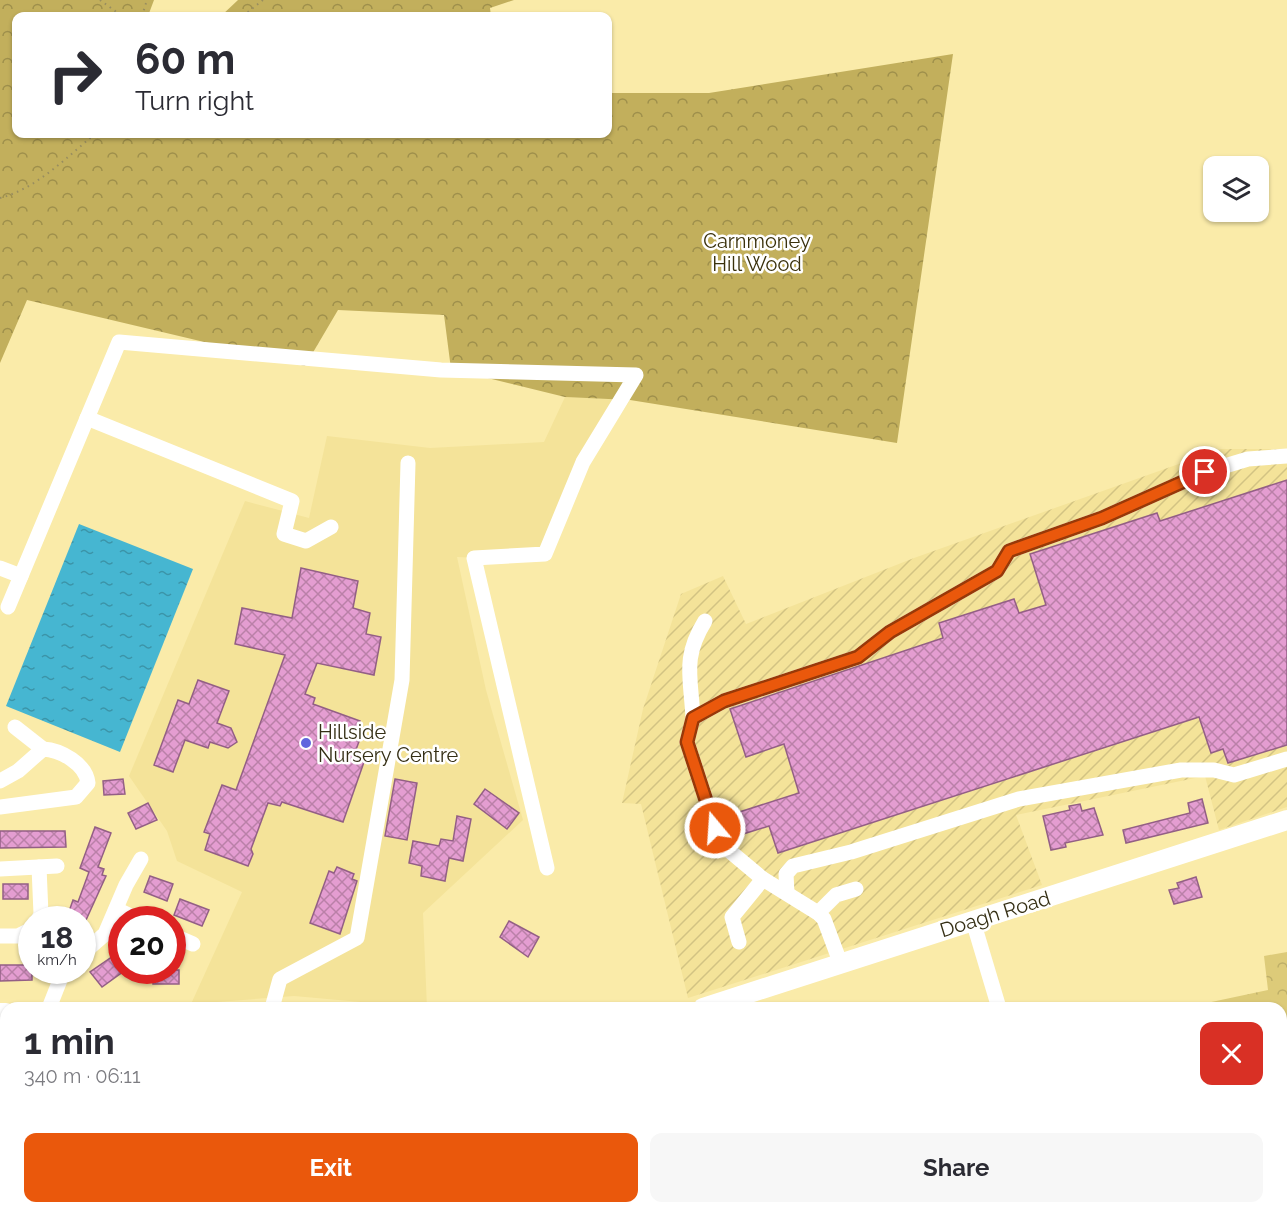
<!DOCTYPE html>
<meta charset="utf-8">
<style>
:root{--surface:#fff;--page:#f7f7f7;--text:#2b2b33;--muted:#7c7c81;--accent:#ea580c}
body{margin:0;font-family:Raleway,sans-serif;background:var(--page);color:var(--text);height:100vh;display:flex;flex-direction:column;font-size:22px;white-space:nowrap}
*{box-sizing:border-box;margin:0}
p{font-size:20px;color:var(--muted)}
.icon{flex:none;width:33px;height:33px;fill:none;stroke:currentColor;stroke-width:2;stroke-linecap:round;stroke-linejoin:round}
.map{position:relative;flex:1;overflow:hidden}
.drawer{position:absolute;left:0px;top:1002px;width:1287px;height:212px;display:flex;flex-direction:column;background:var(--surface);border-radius:18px 18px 0 0;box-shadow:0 2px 4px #0004}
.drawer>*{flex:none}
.hud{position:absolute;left:12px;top:12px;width:600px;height:126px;border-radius:12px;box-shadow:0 2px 4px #0004;background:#fff;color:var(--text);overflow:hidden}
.tools{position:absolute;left:1203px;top:156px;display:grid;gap:12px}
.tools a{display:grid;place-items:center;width:66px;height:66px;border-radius:12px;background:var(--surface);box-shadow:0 2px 4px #0004;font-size:30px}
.speed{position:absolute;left:18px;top:906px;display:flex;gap:12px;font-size:30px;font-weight:700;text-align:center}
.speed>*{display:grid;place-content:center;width:78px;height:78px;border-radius:50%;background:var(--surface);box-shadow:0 2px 4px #0004;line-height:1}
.speed small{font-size:15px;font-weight:400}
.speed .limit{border:9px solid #d22;background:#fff;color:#111}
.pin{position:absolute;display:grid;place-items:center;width:51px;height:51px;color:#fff;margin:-26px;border:3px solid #fff;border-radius:50%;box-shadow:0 2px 6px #0007}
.me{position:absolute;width:66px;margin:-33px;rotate:342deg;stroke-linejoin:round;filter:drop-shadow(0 0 4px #0008)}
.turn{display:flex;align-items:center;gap:21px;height:126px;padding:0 24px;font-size:27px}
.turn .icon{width:78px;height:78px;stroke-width:2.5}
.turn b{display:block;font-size:42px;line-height:51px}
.round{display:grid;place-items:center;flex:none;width:63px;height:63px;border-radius:12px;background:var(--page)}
.head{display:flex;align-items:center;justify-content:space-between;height:102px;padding:0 24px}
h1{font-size:36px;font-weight:700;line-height:45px}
.cta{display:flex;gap:12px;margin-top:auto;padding:12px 24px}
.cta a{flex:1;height:69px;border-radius:12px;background:var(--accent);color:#fff;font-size:24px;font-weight:700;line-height:69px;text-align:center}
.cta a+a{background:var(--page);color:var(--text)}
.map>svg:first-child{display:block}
.built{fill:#f4e399}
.industrial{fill:url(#industrial-furrows)}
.forest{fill:url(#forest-crowns)}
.park{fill:url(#park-crowns)}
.pitch{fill:#ddcb79}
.water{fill:url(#water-ripples)}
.building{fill:url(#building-cross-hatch);stroke:#935f85;stroke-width:1.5}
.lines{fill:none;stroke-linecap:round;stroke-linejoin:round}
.path{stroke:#988d5f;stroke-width:2;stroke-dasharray:1.5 4.5;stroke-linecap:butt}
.minor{stroke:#fff;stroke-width:15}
.major{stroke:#fff;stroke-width:20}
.route-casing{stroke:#983908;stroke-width:15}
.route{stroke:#ea580c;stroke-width:10}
.poi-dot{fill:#6066de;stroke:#fff;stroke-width:2}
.labels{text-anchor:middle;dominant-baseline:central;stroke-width:5;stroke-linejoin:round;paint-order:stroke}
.park-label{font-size:20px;fill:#3a310c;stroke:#fff}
.poi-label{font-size:20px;fill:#352f15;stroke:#fff;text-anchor:start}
.street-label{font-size:20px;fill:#352f15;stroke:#fff}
</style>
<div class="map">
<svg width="1287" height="1213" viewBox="0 0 1287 1213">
<defs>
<pattern id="industrial-furrows" width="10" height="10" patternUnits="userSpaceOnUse" patternTransform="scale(1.5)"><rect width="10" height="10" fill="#f4e399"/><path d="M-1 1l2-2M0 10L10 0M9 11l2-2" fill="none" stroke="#d2c383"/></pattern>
<pattern id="forest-crowns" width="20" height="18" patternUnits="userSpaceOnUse" patternTransform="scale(1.5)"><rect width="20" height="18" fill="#c2af5c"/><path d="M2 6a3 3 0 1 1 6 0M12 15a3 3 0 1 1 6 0" fill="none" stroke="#9e8f4b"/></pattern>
<pattern id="park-crowns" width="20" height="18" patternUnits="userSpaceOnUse" patternTransform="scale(1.5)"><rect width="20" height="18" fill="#ddcb79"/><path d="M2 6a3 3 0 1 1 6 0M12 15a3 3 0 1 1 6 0" fill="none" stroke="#beaf68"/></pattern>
<pattern id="water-ripples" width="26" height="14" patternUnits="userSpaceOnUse" patternTransform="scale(1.5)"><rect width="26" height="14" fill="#46b6d1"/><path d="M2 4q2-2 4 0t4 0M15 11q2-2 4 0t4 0" fill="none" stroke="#3b94a8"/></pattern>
<pattern id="building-cross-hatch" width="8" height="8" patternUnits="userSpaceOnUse" patternTransform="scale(1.5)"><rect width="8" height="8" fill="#e49dd1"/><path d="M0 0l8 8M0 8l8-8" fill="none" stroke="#ba80a8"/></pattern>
</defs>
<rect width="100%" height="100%" fill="#faeba9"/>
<path class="built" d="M565,397L630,400L584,471L549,561L457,557L486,690L523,820L423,913L427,1008L294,996L191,1004L242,892L177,861L167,831L129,776L245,501L309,518L327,436L430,448L544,442Z"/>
<g class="industrial">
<path d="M1221,449H1287V807L1219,830L1205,776L1016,815L1042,885L688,998L641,804L622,803L643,709L681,594L723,576L746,624L914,558Z"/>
<path d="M0,1036H6V1208H273L271,1213H0Z"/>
</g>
<g class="forest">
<path d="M0,0H154L148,16H16V134H608V93H709L953,54L897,443L630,400L565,397L451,369L444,315L338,310L305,366L27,300L0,363Z"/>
<path d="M238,0H514L490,8L491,16H221Z"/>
</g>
<path class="park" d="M1287,952V1213H1180L1177,1208H1281V1008H1183L1268,990L1264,956Z"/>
<path class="pitch" d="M1281,1097L1287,1128V1187L1281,1188Z"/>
<path class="water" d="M79,524L193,569L120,752L6,706Z"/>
<g class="building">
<path d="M1287,480V745L1228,763L1223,749L1211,753L1199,717L778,853L769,826L740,835L733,814L799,793L784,744L746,757L730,709L943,638L939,623L1014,599L1019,613L1046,605L1030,554L1157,513L1160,521Z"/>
<path d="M301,568L358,581L353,608L370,613L366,634L381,637L374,675L317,663L305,694L315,698L313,704L360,721L355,734L361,736L353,758L364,762L343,822L282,802L280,806L268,803L251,849L253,854L248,866L205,850L210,834L204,832L222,785L236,790L285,655L235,644L242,608L292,618Z"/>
<path d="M198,680L229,691L217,723L231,728L237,742L228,748L210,742L208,748L185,740L173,772L154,765L178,700L189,704Z"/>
<path d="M123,779L125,794L104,795L103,781Z"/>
<path d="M395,779L417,783L407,840L385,836Z"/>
<path d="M485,789L519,813L507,829L474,804Z"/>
<path d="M1202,799L1208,823L1126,843L1123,830L1190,813L1188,803Z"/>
<path d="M148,803L157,820L136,829L128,813Z"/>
<path d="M1080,804L1082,811L1094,808L1103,835L1065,843L1066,847L1051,850L1043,816L1070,810L1069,806Z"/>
<path d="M457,816L471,819L463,861L449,858L445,881L421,876L422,866L409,863L413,841L439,846L441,839L453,841Z"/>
<path d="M95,827L111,833L98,867L104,869L102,875L106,876L86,920H66L73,900L78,902L89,872L80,868Z"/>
<path d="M0,831H65L66,847L0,848Z"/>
<path d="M337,867L354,874L352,879L357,881L340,934L310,923L329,871L334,873Z"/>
<path d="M150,876L173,884L167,901L144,892Z"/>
<path d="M1196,877L1202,897L1174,904L1169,890L1179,888L1177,883Z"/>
<rect x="3" y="884" width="25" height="15"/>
<path d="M180,899L209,910L202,926L174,915Z"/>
<path d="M509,921L539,937L528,957L500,937Z"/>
<path d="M122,950V970L124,971L102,987L90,972Z"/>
<path d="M0,965H32V980L0,981Z"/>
<rect x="153" y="970" width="26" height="14"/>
</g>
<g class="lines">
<g class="path">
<path d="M100,0L122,16"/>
<path d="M142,16L147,0"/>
<path d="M243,16L263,0"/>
<path d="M66,134H89"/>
<path d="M0,198C36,189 67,157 95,134"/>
</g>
<g class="minor">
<path d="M87,418L292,501L284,534L306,541L331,527"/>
<path d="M0,568L21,576"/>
<path d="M8,607L119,342L441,370L636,375L583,462L545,554L474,558L547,868"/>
<path d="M693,718C691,677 682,658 705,621"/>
<path d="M15,727L43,749"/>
<path d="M0,781L18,771L43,749C61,750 86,764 88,783L76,797L0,807"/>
<path d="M0,869L57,866"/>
<path d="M787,893L786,874L793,866L851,852L1019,799L1181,770H1214L1234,775L1287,759"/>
<path d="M116,909L139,920"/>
<path d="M818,913L836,895L856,889"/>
<path d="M38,920L41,914L39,867"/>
<path d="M973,921L999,1008"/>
<path d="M172,935L193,944"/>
<path d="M0,936H18L32,929"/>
<path d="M739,942L732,917L763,879"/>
<path d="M82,954L105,934L126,885L141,859"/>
<path d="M840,962L824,919L818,913L763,879L720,843L687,742L693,718L724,701L858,657L890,632L997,571L1009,551L1102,518L1205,472L1248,459L1287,456"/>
<path d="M49,1008L64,970"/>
<path d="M272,1008L280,979L357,938L402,680L408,463"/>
<path d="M0,1096L6,1097"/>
<path d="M0,1170L6,1139"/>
<path d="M548,1208L557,1213"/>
<path d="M235,1213L236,1208"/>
<path d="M402,1213L404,1208"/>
<path d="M742,1213L746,1208"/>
</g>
<g class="major">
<path d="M703,1008L1287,820"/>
<path d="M0,1013H6"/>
</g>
</g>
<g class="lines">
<g class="route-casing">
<path id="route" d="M715,828L687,742L693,718L724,701L858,657L890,632L997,571L1009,551L1102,518L1205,472"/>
</g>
<use href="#route" class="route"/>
</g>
<circle class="poi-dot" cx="306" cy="743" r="6"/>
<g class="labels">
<g class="park-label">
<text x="757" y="241">Carnmoney<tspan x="757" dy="23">Hill Wood</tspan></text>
</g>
<g class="poi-label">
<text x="318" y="732">Hillside<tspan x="318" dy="23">Nursery Centre</tspan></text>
</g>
<g class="street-label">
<text transform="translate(995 914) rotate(-17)">Doagh Road</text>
</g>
</g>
</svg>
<div class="tools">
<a><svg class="icon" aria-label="layers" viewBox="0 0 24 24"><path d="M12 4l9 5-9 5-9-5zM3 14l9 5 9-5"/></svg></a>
</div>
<div class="speed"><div>18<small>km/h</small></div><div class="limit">20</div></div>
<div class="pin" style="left:1205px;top:472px;background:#d93025"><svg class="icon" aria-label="arrive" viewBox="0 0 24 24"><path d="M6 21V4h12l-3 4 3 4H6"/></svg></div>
<svg class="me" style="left:715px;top:828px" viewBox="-20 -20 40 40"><circle r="17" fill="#ea580c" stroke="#fff" stroke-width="3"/><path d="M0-11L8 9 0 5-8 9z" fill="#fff"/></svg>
<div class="hud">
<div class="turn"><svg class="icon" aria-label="right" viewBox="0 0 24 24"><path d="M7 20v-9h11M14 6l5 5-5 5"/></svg><div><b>60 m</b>Turn right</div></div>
</div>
<section class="drawer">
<div class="head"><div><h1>1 min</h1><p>340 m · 06:11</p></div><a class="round" style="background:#d93025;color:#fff"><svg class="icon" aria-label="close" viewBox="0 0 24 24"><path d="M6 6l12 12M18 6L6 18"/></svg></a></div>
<div class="cta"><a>Exit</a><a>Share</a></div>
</section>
</div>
